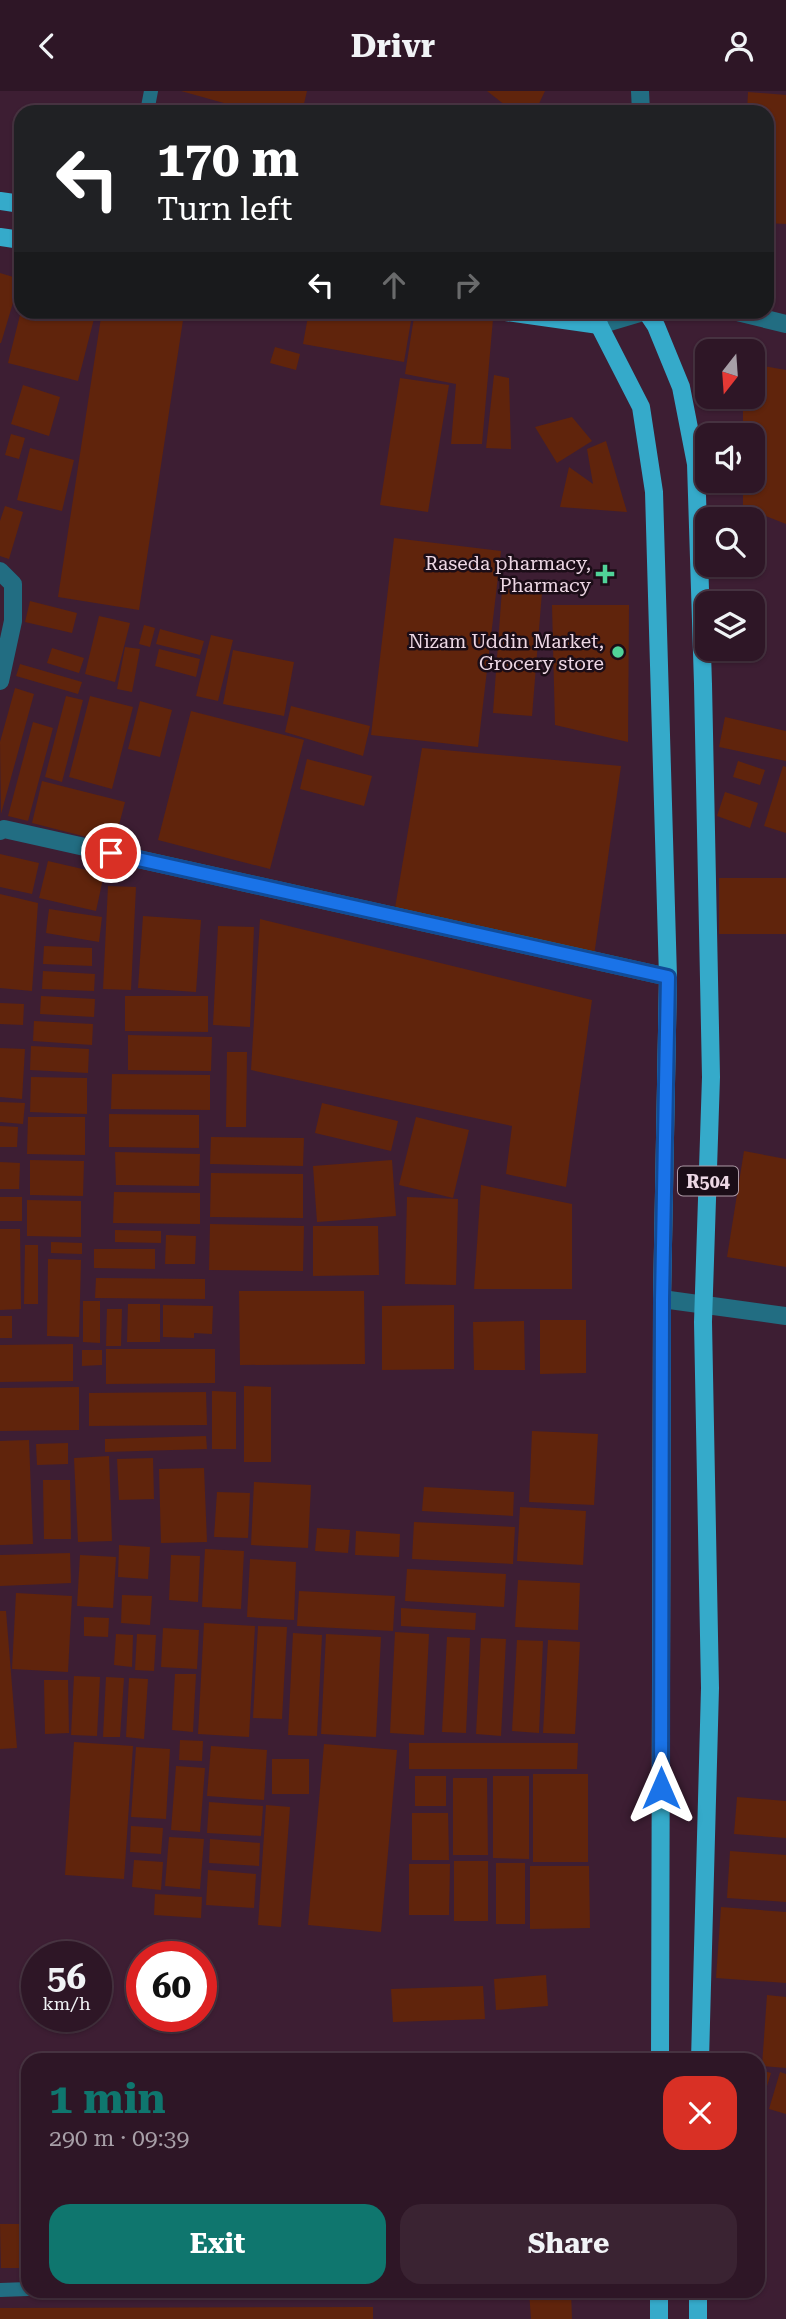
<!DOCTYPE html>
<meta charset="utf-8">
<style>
:root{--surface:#2e1626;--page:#3a2332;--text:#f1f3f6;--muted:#a79fa7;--line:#493543;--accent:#0f766e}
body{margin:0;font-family:"Roboto Serif",serif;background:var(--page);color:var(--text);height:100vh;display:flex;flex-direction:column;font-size:26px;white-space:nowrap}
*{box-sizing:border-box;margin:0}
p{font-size:23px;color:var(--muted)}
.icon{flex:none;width:38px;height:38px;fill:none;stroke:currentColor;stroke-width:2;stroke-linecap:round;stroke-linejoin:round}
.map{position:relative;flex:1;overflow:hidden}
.sheet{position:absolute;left:21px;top:1962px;width:744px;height:245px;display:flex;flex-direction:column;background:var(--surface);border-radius:21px;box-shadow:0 2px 5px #0004,0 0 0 2px var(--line)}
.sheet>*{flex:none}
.hud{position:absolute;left:14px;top:14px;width:760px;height:214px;border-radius:21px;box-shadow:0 2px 5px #0004,0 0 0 2px var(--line);background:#202124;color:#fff;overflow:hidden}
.needle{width:46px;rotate:197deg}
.fabs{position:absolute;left:695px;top:248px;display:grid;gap:14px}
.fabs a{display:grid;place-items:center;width:70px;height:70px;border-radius:14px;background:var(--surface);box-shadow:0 2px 5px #0004,0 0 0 2px var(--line);font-size:35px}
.speed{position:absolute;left:21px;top:1850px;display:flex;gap:14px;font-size:35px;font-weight:700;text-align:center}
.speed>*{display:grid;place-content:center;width:91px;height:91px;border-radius:50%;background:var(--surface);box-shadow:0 2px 5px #0004,0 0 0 2px var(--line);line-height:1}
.speed small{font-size:18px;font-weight:400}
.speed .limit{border:10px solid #d22;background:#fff;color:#111}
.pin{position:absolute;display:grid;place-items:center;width:60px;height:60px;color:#fff;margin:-30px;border:4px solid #fff;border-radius:50%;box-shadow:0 2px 7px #0007}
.me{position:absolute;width:77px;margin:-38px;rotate:0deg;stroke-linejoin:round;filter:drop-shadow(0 0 5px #0008)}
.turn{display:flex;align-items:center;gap:24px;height:147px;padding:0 28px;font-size:32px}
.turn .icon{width:91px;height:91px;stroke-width:2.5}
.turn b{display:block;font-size:49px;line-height:60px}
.lanes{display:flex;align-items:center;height:66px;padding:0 28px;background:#0003;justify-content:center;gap:35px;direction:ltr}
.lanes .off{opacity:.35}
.round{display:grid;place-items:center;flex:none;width:74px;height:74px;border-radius:21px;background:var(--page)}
.head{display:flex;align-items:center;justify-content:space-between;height:119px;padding:0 28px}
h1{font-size:42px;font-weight:700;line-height:52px;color:var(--accent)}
.button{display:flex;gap:14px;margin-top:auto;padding:14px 28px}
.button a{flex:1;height:80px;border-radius:21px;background:var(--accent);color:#fff;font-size:28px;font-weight:700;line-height:80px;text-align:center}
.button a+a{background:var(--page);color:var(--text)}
header{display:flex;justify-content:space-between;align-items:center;height:91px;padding:0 28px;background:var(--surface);font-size:32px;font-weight:700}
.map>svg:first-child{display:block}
.building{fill:#60240c}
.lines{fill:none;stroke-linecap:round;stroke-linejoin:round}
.service{stroke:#226d82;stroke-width:14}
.minor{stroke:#226d82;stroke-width:18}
.tertiary{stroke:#226d82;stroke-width:18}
.primary{stroke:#35aaca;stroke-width:18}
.route-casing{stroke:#114b97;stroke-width:18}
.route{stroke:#1a73e8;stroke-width:12}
.poi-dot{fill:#50d398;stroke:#1b0d17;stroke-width:2.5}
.labels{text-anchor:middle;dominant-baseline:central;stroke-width:5;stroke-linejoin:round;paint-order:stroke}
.shield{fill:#1b0d17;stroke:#ae9aa6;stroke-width:2}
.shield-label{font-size:18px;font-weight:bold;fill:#edd7e4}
.poi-label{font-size:19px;fill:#edd7e4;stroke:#1b0d17;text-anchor:end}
</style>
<header><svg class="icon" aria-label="back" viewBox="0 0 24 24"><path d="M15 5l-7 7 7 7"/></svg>Drivr<svg class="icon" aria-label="person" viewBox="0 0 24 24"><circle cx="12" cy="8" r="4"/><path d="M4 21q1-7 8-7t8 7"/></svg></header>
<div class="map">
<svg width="786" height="2228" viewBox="0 0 786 2228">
<rect width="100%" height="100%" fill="#3d1e33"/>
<g class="building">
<path d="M181,0H307L302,21H256Z"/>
<path d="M487,0H545L535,21H514Z"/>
<path d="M748,1L786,4V133L766,132V21H747Z"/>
<path d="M0,182L20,188L1,252H0Z"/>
<path d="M21,220H96L78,290L8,272Z"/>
<path d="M102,220H125L183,229L139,519L58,506Z"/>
<path d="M309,220H393L412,224L404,271L303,253Z"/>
<path d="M415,220L493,228L482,353H451L456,293L405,283Z"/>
<path d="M275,256L300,263L296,279L270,272Z"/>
<path d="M752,273L786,279V433L743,416V390H752V345H743V306H752Z"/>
<path d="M494,284L509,287L511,358L486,357Z"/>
<path d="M400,287L449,294L428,421L380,414Z"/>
<path d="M23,294L60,306L49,345L11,333Z"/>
<path d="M572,326L592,350L557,372L535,336Z"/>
<path d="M11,343L25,347L19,368L5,364Z"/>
<path d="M606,350L627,421L560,416L569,376L593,393L587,358Z"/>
<path d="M30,357L74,369L62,420L17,409Z"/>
<path d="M5,415L23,421L9,468L0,465V430Z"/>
<path d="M394,447L501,460L478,656L371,644Z"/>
<path d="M502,498L542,501L532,625L493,622Z"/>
<path d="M30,510L77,522L72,542L25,531Z"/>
<path d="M552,514H629L628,651L555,634Z"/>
<path d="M99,525L130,532L115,591L85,583Z"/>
<path d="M144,534L155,537L150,556L139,553Z"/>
<path d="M160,538L204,550L200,564L156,553Z"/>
<path d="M211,544L233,549L218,610L196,605Z"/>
<path d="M125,556L140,558L132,601L117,598Z"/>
<path d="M52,557L84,567L79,582L47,572Z"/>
<path d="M159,558L200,568L196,586L155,575Z"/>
<path d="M233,559L294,571L284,625L223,613Z"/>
<path d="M20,573L82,591L78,603L16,585Z"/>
<path d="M15,597L34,603L1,723L0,651Z"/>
<path d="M66,605L83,609L62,691L45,686Z"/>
<path d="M90,605L133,616L112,698L69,686Z"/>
<path d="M140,610L172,619L160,666L128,658Z"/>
<path d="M291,615L370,635L363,665L285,641Z"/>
<path d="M191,620L304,649L270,778L158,749Z"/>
<path d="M725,626L786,640V670L719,656Z"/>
<path d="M33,631L53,637L28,730L8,725Z"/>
<path d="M422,657L621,675L594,865L395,817Z"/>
<path d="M307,668L372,685L364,715L300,698Z"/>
<path d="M738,670L765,679L760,694L733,686Z"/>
<path d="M783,675L786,676V742L764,735Z"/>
<path d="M42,690L125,711L114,753L32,732Z"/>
<path d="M725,701L758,712L750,737L717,725Z"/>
<path d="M0,763L39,772L32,803L0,796Z"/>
<path d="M48,770L104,783L96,820L39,807Z"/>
<rect x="719" y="787" width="67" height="56"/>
<path d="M108,795L136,796L131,899L103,898Z"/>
<path d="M0,803L38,812L32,900L0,897Z"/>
<path d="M49,818L102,826L99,851L46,842Z"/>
<path d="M143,825L201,829L196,901L138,897Z"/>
<path d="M260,828L592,909L566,1096L506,1083L512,1035L251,979Z"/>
<path d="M218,835L254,836L250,936L213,934Z"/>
<path d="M44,855L92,857V875L43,873Z"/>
<path d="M43,880L95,883L94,900L42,898Z"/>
<path d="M41,905L95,908L94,926L40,923Z"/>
<path d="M125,905H208V941L125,940Z"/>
<path d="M0,912L24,913L23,934L0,933Z"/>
<path d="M34,930L93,933L92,954L33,950Z"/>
<path d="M128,944L212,946L211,980L128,979Z"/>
<path d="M31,955L89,958L88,982L30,979Z"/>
<path d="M0,957L25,958L22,1008L0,1006Z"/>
<path d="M227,961H247L246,1036H226Z"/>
<path d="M112,983L210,984V1019L111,1018Z"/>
<path d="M31,986L87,987V1023L30,1021Z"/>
<path d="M0,1011L25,1012L23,1033L0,1031Z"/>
<path d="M322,1012L398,1030L391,1060L315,1042Z"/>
<path d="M109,1023L199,1024V1057L109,1056Z"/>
<path d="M28,1026H85V1064L27,1063Z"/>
<path d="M416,1026L469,1039L453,1107L399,1094Z"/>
<path d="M0,1035L18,1036L17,1056H0Z"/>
<path d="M211,1046L304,1047L303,1075L210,1073Z"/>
<path d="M744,1060L786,1068V1176L727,1166Z"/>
<path d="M115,1061L200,1063L199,1095L116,1094Z"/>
<path d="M30,1069L84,1070L83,1105L30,1104Z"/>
<path d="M392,1069L396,1125L317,1131L313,1075Z"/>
<path d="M0,1071L20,1072L19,1098H0Z"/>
<path d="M211,1082L303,1083V1127L210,1126Z"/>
<path d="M481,1094L572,1113V1198H474Z"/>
<path d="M114,1101L200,1102V1133L113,1132Z"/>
<rect x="0" y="1106" width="22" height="24"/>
<path d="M407,1106L458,1108L456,1194L405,1193Z"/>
<path d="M27,1109L81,1110V1146L27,1145Z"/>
<path d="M210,1133L304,1135L303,1180L209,1179Z"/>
<path d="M313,1135H378L379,1184L313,1185Z"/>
<path d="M0,1138H20L21,1218L0,1219Z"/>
<path d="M115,1139L161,1140V1152L115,1151Z"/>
<path d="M166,1144L196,1145L195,1173H165Z"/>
<path d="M51,1151L82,1152V1163L51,1162Z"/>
<path d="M25,1154H38V1213H24Z"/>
<path d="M94,1158H155V1178L94,1177Z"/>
<path d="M48,1168L81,1169L79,1246L47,1245Z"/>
<path d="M96,1187L205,1188V1208L95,1207Z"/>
<path d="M239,1200H364L365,1273L240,1274Z"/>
<path d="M83,1210H100V1252L83,1251Z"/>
<path d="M128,1213H160V1251H127Z"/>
<path d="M163,1214L213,1215L212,1243L194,1242V1247L163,1246Z"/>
<path d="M454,1214V1278L382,1279V1215Z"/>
<path d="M107,1218H122L121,1255H106Z"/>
<rect x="0" y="1225" width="12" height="22"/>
<path d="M540,1229H586V1282L540,1283Z"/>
<path d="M524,1230L525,1279H474L473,1231Z"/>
<path d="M73,1253V1290L0,1291V1254Z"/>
<path d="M106,1258H215V1292L106,1293Z"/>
<path d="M82,1259H102V1274L82,1275Z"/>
<path d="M244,1295L271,1296V1371H244Z"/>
<path d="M79,1296V1339L0,1340V1297Z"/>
<path d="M212,1300L236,1301V1358H212Z"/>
<path d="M206,1301L207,1334L89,1335V1302Z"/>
<path d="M532,1340L598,1343L594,1414L529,1411Z"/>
<path d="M206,1345L207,1358L105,1361V1348Z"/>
<path d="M29,1349L33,1453L0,1454V1350Z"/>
<path d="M68,1352V1373L37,1374L36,1353Z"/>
<path d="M109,1365L112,1450L78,1451L74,1367Z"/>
<path d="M153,1367L154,1408L119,1409L117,1368Z"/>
<path d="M204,1377L207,1451L161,1452L159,1378Z"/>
<path d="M43,1389H70L71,1448H44Z"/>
<path d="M254,1391L311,1394L308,1457L251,1454Z"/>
<path d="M424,1396L514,1401L513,1425L422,1420Z"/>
<path d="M217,1401L250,1402L248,1447L214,1446Z"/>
<path d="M520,1416L586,1420L583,1474L517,1470Z"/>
<path d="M414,1431L515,1436L513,1473L412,1468Z"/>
<path d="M317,1437L350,1439L348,1462L315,1460Z"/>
<path d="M356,1440L400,1443L399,1466L355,1464Z"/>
<path d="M119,1454L150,1456L148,1488L118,1486Z"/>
<path d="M205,1458L244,1460L241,1518L202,1516Z"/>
<path d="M70,1462L71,1492L0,1495V1464Z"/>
<path d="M80,1464L116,1466L113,1517L77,1515Z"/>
<path d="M171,1464L200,1465L198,1511L169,1509Z"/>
<path d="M250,1468L296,1471L294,1529L247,1526Z"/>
<path d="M407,1478L506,1483L504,1516L405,1510Z"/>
<path d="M518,1489L580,1492L578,1539L515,1536Z"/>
<path d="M299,1500L395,1505L393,1540L297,1535Z"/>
<path d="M16,1502L72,1505L68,1581L12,1578Z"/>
<path d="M122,1504L152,1505L150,1534L121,1532Z"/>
<path d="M401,1517L476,1522L475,1539L401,1535Z"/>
<path d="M0,1520H6L17,1657L0,1658Z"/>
<path d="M84,1526L109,1527L108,1546L84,1545Z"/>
<path d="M204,1532L255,1535L249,1646L198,1643Z"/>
<path d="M258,1535L287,1536L282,1628L253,1627Z"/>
<path d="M163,1537L199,1539L197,1578L161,1576Z"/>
<path d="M395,1541L429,1543L424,1644L390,1642Z"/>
<path d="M293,1542L322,1544L317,1645L288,1644Z"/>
<path d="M116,1543L133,1544L132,1576L114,1574Z"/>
<path d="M137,1543L156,1544L154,1580L135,1579Z"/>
<path d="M326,1543L381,1546L376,1646L321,1643Z"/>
<path d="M447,1546L470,1547L466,1642L442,1641Z"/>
<path d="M481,1547L506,1548L501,1645L476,1643Z"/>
<path d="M517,1549L543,1550L539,1642L512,1640Z"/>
<path d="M548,1549L580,1551L575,1643L543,1642Z"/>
<path d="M175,1583H196L193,1641L172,1639Z"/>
<path d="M74,1585L100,1586L97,1645L71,1644Z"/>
<path d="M106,1586L124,1587L120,1646H103Z"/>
<path d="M129,1587L148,1588L144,1648L126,1646Z"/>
<path d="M44,1589H68L69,1642L45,1643Z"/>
<path d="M180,1649L203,1650L202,1670L179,1669Z"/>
<path d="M74,1651L133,1655L124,1788L65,1784Z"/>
<path d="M409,1652H578L577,1678H409Z"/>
<path d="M324,1653L397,1659L381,1841L308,1834Z"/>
<path d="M211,1655L267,1659L264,1709L207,1705Z"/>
<path d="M136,1656L170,1658L166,1728L131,1726Z"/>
<rect x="272" y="1668" width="37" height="35"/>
<path d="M176,1675L205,1677L200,1741L171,1739Z"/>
<rect x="533" y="1683" width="55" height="88"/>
<rect x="415" y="1685" width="31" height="30"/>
<path d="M493,1685H529V1768L493,1767Z"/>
<path d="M453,1687H487L488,1764H453Z"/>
<path d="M737,1706L786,1710V1747L734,1743Z"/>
<path d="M209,1711L263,1715L261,1745L207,1742Z"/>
<path d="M266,1714L290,1716L281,1836L258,1834Z"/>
<path d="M412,1722H448L449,1769H412Z"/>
<path d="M131,1735L163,1737L161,1763L130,1761Z"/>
<path d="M169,1746L204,1748L200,1798L165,1795Z"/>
<path d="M210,1748L260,1752L259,1775L209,1772Z"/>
<path d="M730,1760L786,1764V1811L727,1807Z"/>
<path d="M134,1769L163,1771L161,1799L132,1796Z"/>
<rect x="454" y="1770" width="34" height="60"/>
<rect x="496" y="1772" width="29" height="61"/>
<path d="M409,1773H450L449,1824H409Z"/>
<path d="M530,1775H589L590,1837L530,1838Z"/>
<path d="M208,1779L256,1783L254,1817L206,1814Z"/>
<path d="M155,1803L202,1806L201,1827L154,1824Z"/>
<path d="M721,1816L786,1821V1892L716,1887Z"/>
<path d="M546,1884L548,1915L496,1919L494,1888Z"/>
<path d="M483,1895L485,1928L393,1931L391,1898Z"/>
<path d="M767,1904L786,1906V1977L762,1975Z"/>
<path d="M758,1978L771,1982L760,2018L758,2017Z"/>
<path d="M780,1981L786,1983V2023L769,2018Z"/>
<path d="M0,2133H28V2177H1Z"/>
<path d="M529,2200H571L572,2228H531Z"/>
<path d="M373,2216V2228H0V2217Z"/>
</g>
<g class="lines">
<g class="service">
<path d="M147,21L151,0"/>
<path d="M0,2199L28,2198"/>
</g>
<g class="minor">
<path d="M0,480L13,493V530L0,590"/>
<path d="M0,740L4,738L668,886"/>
<path d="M662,1208L786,1225"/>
</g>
<g class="tertiary">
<path d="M640,0L641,21"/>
<path d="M733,220L786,233"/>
<path d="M599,234L646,220"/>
</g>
<g class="primary">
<path d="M0,110L21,113"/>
<path d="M0,146L21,149"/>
<path d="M499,220L599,234"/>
<path d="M646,220L656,235L681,296L696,373L703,593L711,986L703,1231L710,1597L700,1969"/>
<path d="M599,234L641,316L654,401L668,886L662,1208L660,1969"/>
<path d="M659,2200V2228"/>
<path d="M698,2228V2200"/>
</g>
</g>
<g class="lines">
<g class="route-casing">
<path id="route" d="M111,762L668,886L662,1209L661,1697"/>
</g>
<use href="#route" class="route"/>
</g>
<g class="poi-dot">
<path d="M601.5 472.5h7v7h7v7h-7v7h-7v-7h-7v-7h7z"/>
<circle cx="618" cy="561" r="7"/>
</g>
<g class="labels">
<rect class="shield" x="678" y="1075.5" width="60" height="29" rx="5"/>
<g class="shield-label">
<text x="708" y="1090">R504</text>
</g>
<g class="poi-label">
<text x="591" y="472">Raseda pharmacy,<tspan x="591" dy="22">Pharmacy</tspan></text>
<text x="604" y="550">Nizam Uddin Market,<tspan x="604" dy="22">Grocery store</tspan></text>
</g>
</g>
</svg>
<div class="fabs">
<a><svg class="needle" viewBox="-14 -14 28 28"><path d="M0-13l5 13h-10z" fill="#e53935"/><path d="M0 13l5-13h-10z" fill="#a79fa7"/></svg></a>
<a><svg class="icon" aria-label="sound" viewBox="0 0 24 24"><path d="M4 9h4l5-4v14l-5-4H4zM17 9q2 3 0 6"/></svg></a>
<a><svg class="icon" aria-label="search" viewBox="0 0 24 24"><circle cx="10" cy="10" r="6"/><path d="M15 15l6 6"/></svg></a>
<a><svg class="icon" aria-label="layers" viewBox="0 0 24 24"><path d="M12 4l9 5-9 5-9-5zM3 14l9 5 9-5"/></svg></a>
</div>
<div class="speed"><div>56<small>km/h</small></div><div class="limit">60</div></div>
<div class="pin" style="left:111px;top:762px;background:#d93025"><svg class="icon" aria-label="arrive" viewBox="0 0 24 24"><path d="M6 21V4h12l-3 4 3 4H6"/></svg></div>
<svg class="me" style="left:661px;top:1697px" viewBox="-20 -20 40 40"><path d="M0-17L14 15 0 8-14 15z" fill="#1a73e8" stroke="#fff" stroke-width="4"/></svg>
<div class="hud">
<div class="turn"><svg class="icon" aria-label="left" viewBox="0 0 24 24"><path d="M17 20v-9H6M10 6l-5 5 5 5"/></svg><div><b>170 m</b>Turn left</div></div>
<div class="lanes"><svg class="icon" aria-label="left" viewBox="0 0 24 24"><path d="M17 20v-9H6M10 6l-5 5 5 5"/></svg><svg class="icon off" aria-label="ahead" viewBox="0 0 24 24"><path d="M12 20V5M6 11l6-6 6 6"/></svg><svg class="icon off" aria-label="right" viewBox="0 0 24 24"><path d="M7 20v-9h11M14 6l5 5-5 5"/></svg></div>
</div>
<section class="sheet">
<div class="head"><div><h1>1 min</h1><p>290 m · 09:39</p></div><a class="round" style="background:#d93025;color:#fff"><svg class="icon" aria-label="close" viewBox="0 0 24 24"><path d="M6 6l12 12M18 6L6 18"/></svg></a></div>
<div class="button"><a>Exit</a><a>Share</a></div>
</section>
</div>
